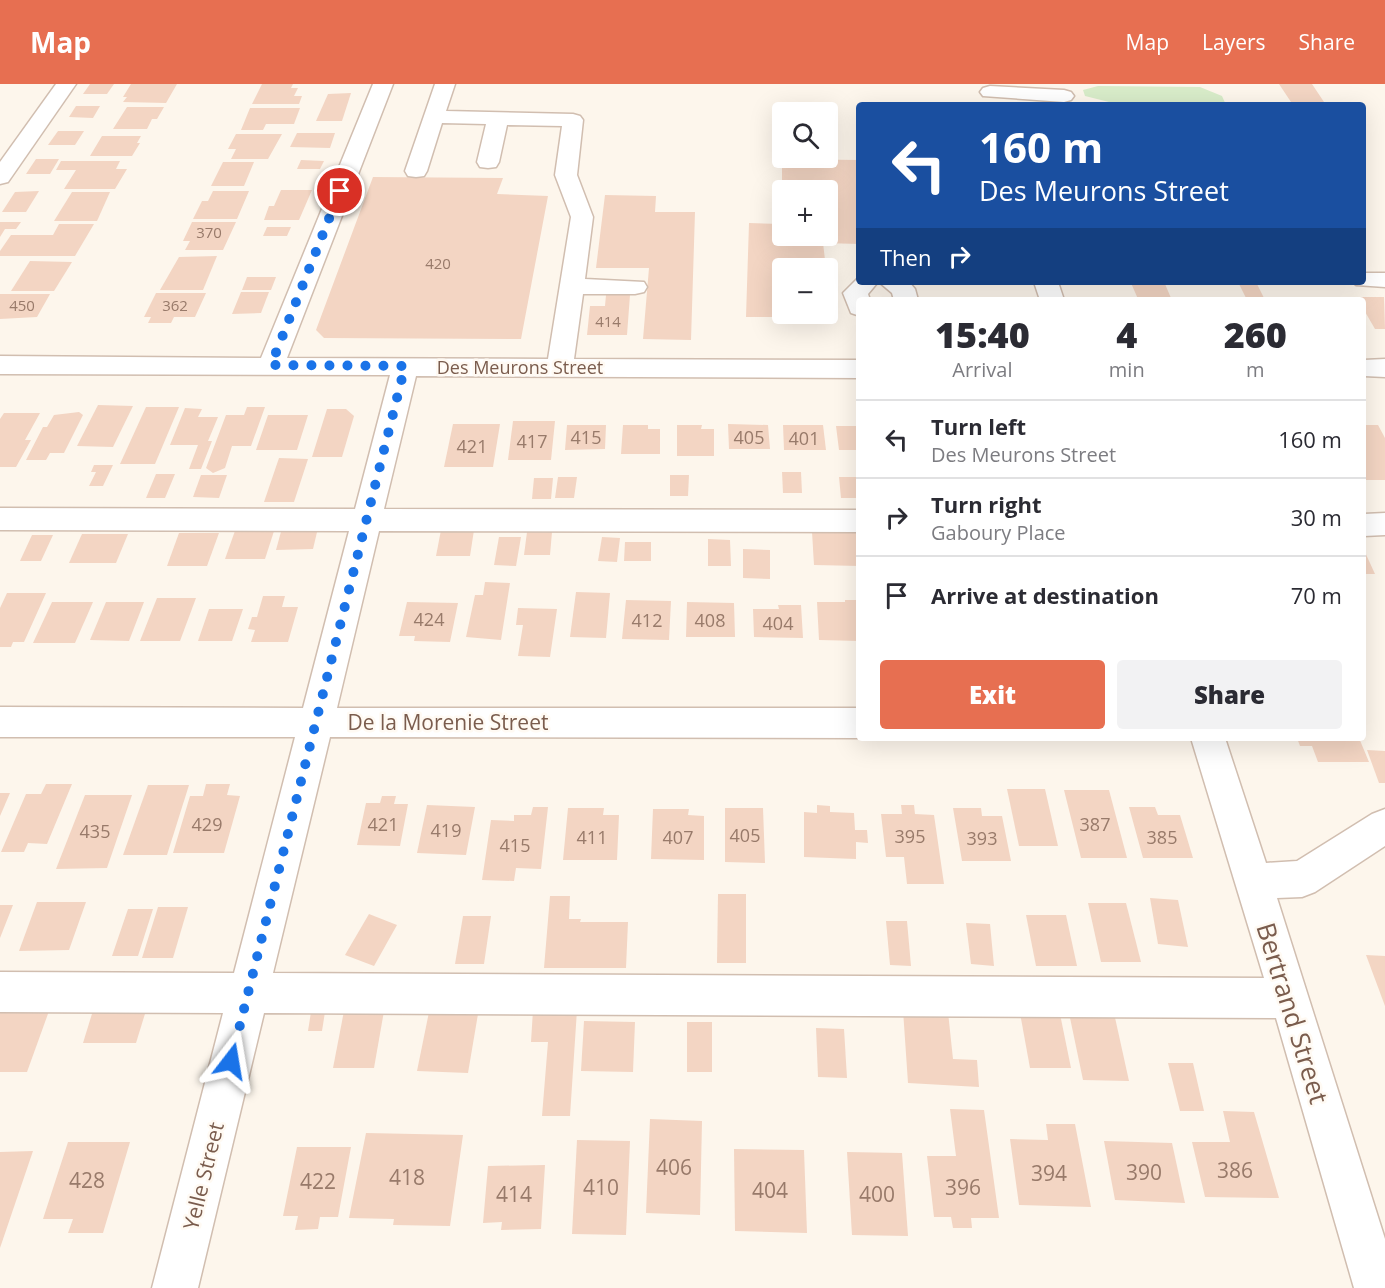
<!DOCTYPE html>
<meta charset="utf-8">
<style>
:root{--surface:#fff;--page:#f2f2f3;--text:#2b2b33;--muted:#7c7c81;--line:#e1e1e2;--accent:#e76f51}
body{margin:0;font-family:"Open Sans",sans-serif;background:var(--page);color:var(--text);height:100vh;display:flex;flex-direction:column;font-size:22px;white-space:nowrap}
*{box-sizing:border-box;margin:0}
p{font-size:20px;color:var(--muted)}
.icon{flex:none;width:33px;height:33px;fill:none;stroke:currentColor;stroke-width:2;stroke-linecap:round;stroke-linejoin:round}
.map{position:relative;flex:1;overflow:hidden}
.drawer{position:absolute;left:856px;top:213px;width:510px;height:444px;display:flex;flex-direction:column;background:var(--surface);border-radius:6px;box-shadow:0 6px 24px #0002}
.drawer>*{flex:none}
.banner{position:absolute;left:856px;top:18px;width:510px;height:183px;border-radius:6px;box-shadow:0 6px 24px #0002;background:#1a4fa0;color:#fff;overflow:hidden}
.tools{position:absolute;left:772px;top:18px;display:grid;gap:12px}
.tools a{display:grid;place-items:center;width:66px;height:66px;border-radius:6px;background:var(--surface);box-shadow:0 6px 24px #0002;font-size:30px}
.pin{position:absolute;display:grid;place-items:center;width:51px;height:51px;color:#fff;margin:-26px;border:3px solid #fff;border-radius:50%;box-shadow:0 2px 6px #0007}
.me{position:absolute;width:66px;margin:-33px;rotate:14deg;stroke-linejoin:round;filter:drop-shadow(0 0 4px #0008)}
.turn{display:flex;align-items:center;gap:21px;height:126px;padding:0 24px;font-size:27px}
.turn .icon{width:78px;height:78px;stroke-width:2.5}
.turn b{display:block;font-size:42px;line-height:51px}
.then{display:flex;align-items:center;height:57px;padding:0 24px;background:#0003;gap:12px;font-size:22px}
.eta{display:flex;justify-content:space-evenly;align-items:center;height:102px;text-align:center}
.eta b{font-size:36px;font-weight:800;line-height:42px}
.cta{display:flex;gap:12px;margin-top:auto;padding:12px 24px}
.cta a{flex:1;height:69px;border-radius:6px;background:var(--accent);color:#fff;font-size:24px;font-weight:800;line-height:69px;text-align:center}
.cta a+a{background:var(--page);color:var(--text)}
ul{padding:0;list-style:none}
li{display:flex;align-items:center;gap:18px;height:78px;padding:0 24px;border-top:2px solid var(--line)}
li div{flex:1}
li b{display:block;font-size:22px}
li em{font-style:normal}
header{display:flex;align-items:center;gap:36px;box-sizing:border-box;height:84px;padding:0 30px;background:var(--accent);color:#fff}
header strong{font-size:28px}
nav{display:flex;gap:33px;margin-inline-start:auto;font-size:21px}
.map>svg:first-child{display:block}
.green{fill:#d8ecc9}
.building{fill:#f3d5c3}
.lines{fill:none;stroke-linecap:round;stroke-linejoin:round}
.minor-casing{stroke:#d1beb0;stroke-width:3}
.minor{fill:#fff;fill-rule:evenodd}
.route{stroke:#1a73e8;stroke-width:10;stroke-dasharray:0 18}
.labels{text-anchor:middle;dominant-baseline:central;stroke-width:5;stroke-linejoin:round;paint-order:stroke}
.far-number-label{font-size:15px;fill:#987a6a}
.far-street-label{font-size:18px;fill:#7a5c4d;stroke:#fffaf3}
.number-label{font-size:18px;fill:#987a6a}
.street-label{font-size:21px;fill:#7a5c4d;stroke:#fffaf3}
.near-number-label{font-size:21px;fill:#987a6a}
.near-street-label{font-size:26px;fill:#7a5c4d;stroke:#fffaf3}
</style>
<header>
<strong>Map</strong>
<nav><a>Map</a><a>Layers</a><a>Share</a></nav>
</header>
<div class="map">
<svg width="1385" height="1204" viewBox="0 0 1385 1204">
<rect width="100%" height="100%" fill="#fdf6ec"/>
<path class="green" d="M1098,2L1200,3L1222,12L1226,21H1121L1085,12L1083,6Z"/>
<g class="building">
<path d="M90,0H114L107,10H83Z"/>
<path d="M131,0H177L166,19L123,18L127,13H123Z"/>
<path d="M262,0H293L291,4H298L294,12H302L299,20H252Z"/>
<path d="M1279,0H1312L1326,21H1293Z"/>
<path d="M351,9L342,37H316L328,10Z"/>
<path d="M76,22H100L93,34L69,33Z"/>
<path d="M127,23H164L157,35H152L147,45H113Z"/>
<path d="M250,24H300L294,40H266L263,46H241Z"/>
<path d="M58,47H84L75,61H48Z"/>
<path d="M297,49H335L330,64L290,63Z"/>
<path d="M236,50H282L268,75H231L236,65H228Z"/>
<path d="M102,52H141L137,59H140L132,72H90Z"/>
<path d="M36,75H59L50,90H26Z"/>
<path d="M782,75L859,76L860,160L823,159L826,184H783V230L830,229V233H746L749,139L783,140V152H828V106H782Z"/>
<path d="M301,76L324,77L320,85H297Z"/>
<path d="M61,77H120L116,85H127L115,105H64L76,86H56Z"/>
<path d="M223,78H254L244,102H211Z"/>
<path d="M373,93L503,94L497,110L548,112L521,255L324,254L316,246Z"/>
<path d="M281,106H312L299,136H264L269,122H274Z"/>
<path d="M39,107L26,128H2L15,108Z"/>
<path d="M213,107H249L237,135H193L202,117H208Z"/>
<path d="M72,108H110L97,137H54Z"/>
<path d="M605,111L656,112L655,128H695L691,256L643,255L649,184H596Z"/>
<path d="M0,138H21L16,145H5L0,153Z"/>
<path d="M192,138H236L223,166H185L190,157H183Z"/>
<path d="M59,140H94L75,172H0V167L11,151H53Z"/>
<path d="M267,143H291L287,152H263Z"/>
<path d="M217,172L203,206H160L179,173Z"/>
<path d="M30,177L72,178L54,207H11Z"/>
<path d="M247,193H276L271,206H242Z"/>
<path d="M1131,199L1165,200L1171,214L1138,215Z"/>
<path d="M1239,200H1257L1265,216H1247Z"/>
<path d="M241,208H269L261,229L232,230Z"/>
<path d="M156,209H206L195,233H174L171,239H148L151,233H144Z"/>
<path d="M0,210H50L37,233L0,235Z"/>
<path d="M606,211H630L627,251H587L590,222H605Z"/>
<path d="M1356,213H1384L1385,245H1375L1364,226V216H1358Z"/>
<path d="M98,321L133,322L113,363L77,362Z"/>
<path d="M146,323H179L155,380H120Z"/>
<path d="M247,323H265L251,362H232L225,384L213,389L206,384L226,331H244Z"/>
<path d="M185,324L202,325L198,333H218L208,357H212L201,385H189L198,361H170Z"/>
<path d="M327,325H346L354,332L342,373H312Z"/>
<path d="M79,328L83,331L64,369H50L46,376H26L43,343H47L54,331Z"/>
<path d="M4,329H40L25,356H31L16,383H0V335Z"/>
<path d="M268,331H308L297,366H256Z"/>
<path d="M513,337H555L551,376H508Z"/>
<path d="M453,340H500L493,383H444Z"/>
<path d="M728,340L768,341L770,365H729Z"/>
<path d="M567,341H606L605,365L565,366Z"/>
<path d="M623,341H648V345H660V370H621Z"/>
<path d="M677,341H702L701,345H714V372H677Z"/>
<path d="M783,341H823L826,366H784Z"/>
<path d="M1364,341H1378L1385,354V396H1364Z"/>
<path d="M836,342H860V366H839Z"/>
<path d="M279,374L308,375L294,418H264Z"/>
<path d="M94,381H113L103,402H89L96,388H91Z"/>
<path d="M782,388H801L802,409H783Z"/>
<path d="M156,390H175L165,414H146Z"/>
<path d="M201,391H227L219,414L193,413Z"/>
<path d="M670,391H689L688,412H670Z"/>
<path d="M558,393H577L574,414H555Z"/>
<path d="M839,393H857L860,414H841Z"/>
<path d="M534,394H553L551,415H532Z"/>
<path d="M236,444H275L265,475H225Z"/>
<path d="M282,444H318L313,465L276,466Z"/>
<path d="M441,446H474L470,472H436Z"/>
<path d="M527,448H552L550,471H524Z"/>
<path d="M812,448L857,449L860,482L814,481Z"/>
<path d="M179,449H219L207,482H167Z"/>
<path d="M82,450H128L116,479H69Z"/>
<path d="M32,451H53L41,477H20Z"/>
<path d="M499,453H521L516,482L494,481Z"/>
<path d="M602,453L620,454L617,478L598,477Z"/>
<path d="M708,455L730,456L731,482H708Z"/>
<path d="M625,458H651V477H624Z"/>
<path d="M743,465L770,466V495L743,494Z"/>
<path d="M1364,466L1375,490H1364Z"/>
<path d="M485,498L510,499L501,556L466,553L475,511H483Z"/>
<path d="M576,508L610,509L606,554L570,553Z"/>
<path d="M7,509H46L24,558H13L11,563H0V524Z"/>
<path d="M263,512H285L282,523H298L288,558H251L255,546L248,545L252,533H257Z"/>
<path d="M157,514H196L180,557H140Z"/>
<path d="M626,516L671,517L669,556L622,555Z"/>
<path d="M845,516H860V557L819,556L817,518H845Z"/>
<path d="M52,518H93L75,559H33Z"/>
<path d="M106,518H144L129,557L90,556Z"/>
<path d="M407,518L458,519L450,558L414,557L415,552H399Z"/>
<path d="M687,518L734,519L735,553H686Z"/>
<path d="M778,521H801L803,554L754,553L753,525H779Z"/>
<path d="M518,524L557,525L550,573L518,572L523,541H516Z"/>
<path d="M209,525H243L232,557H198Z"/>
<path d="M1297,654H1359L1369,678H1318L1312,662H1300Z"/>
<path d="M1367,666L1385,667V699H1379Z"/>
<path d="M46,700H72L47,760L28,759L24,768H1L26,710H41Z"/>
<path d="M206,700H230L227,711L240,712L224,769H173L190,712H203Z"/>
<path d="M148,701H189L167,771H123Z"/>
<path d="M1007,705H1045L1058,762H1019Z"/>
<path d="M1064,706H1109L1127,774H1081Z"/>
<path d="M0,709H10L0,732Z"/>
<path d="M85,711H132L107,784L56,785Z"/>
<path d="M382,712H396L394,720H408L400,762L357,761L366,719H380Z"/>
<path d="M427,721L475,723L466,771L417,769Z"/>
<path d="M817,721L830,722V728L854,729L855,746H867L868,759L856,758V775L804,773V728L817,729Z"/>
<path d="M901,721H914L915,730L934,731L944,800H907L904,773H886L881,730H902Z"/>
<path d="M533,723H548L541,785L516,784L514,797L482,796L491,736L514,737V731H531Z"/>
<path d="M1129,723H1155L1158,731H1180L1193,774H1143Z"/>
<path d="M568,724H604L603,731H619L617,776H563Z"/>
<path d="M725,724H763L765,779L725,778Z"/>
<path d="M953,724H981L982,732H1002L1011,777H962Z"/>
<path d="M653,725H689L688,731L704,732V776L651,775Z"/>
<path d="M718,810H746V879H717Z"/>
<path d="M550,812H570L569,835H581L580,838H628L626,884H544Z"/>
<path d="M1150,814L1178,816L1188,863L1158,860Z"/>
<path d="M37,818H86L69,866L19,867Z"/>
<path d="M1088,819H1126L1141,878H1101Z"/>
<path d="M0,821H13L0,854Z"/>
<path d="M158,823H188L173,874H142Z"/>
<path d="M128,825H153L138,872H112Z"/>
<path d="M369,830L397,841L374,882L345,871Z"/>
<path d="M1026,831H1066L1077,882H1036Z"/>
<path d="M463,832H491L484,880H455Z"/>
<path d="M886,837H907L911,882L890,881Z"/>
<path d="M966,839L990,840L994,882L971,880Z"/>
<path d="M1366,871L1385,872V922Z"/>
<path d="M95,920H148L136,959H83Z"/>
<path d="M533,926H577L570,1032H542L548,958H531Z"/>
<path d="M903,926L948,928L953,975L977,976L979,1003L908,999Z"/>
<path d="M0,927H49L27,988H0Z"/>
<path d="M344,927H384L374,984H333Z"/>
<path d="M311,928H325L322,947H308Z"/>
<path d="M429,928L478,930L468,989L417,987Z"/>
<path d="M1020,929L1060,930L1071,984H1030Z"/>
<path d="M1069,929H1114L1129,997L1083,996Z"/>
<path d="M584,937L635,938L633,988L581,987Z"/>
<rect x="687" y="938" width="25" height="50"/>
<path d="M816,944L844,945L847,994L818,993Z"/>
<path d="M1168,979H1193L1204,1027H1180Z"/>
<path d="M950,1025L984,1026L999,1134H971L972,1144H953L951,1133H934L927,1072H956Z"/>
<path d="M1223,1027L1254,1028L1279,1114L1205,1113L1192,1058H1230Z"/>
<path d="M650,1035L702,1037L700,1131L646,1129Z"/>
<path d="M1046,1040H1075L1091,1123L1019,1121L1010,1055L1048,1056Z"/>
<path d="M366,1049L463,1051L450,1142L393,1141L394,1135L349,1134Z"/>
<path d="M577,1056L630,1057L626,1151L572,1150Z"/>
<path d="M1104,1057L1172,1059L1185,1119L1115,1116Z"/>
<path d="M68,1058H130L103,1149H68L73,1135H43Z"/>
<path d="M297,1063H351L338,1133H320L318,1145L295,1146L298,1132H283Z"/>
<path d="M734,1065L804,1066L807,1149L735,1147Z"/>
<path d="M33,1067L0,1164V1068Z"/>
<path d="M847,1068L902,1069L908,1152L852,1151Z"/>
<path d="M545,1081L541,1145L501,1146L502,1138L483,1139L488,1082Z"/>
</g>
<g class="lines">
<g class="minor-casing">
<g id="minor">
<path d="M56,0H76L8,98L0,100V78Z"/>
<path d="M373,0H393L287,274L548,275L571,133L555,91L562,42L507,41L499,78L496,83L488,84L480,83L477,78L486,40L442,39L427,87L424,92L416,93L408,92L405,87L435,0H455L446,27L573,30L580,32L583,36L577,91L593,133L585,195L644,198L647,203L644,208L635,210H583L574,275L860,276V294L416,292L384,425L860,426V448L379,447L337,624H860V654L330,653L273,889L1264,894L1191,654H1225L1266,779L1297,777L1372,730L1385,725V762L1315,808L1302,813L1277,814L1385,1155V1204H1354L1276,934L264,929L198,1204H152L223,929L0,928V888L234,889L295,653H0V623L303,624L349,447L0,446V424L355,425L390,291L0,290V272L261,274Z"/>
<path d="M990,2L1064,6L1071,8L1074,12L1071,16L1064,18L983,12L980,8L983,4Z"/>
<path d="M1364,189H1385V203L1356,201L1353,198H1364Z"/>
<path d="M860,192V198H878L868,210L870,216H860V232L851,229L843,209Z"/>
<path d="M879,198H909L915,205L918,216H894L892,209Z"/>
<path d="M1034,198H1058L1064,216H1040Z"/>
<path d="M1385,275V293L1364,292V276Z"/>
<path d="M1385,429V451L1364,452V430Z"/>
</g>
</g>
<use href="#minor" class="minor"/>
</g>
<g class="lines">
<path class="route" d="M231,977L405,282L271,281L340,107"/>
</g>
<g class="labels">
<g class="far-number-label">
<text x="209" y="148">370</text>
<text x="438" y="179">420</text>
<text x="22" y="221">450</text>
<text x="175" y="221">362</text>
<text x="608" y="237">414</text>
</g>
<g class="far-street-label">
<text x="520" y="283">Des Meurons Street</text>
</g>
<g class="number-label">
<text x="586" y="353">415</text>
<text x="749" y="353">405</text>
<text x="804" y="354">401</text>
<text x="532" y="357">417</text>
<text x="472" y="362">421</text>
<text x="429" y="535">424</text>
<text x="647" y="536">412</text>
<text x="710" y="536">408</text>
<text x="778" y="539">404</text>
<text x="207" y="740">429</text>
<text x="383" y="740">421</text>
<text x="1095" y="740">387</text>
<text x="446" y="746">419</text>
<text x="95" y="747">435</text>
<text x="745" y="751">405</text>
<text x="910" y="752">395</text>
<text x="592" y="753">411</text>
<text x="678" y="753">407</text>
<text x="1162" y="753">385</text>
<text x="982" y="754">393</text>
<text x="515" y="761">415</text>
</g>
<g class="street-label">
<text x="448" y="638">De la Morenie Street</text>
<text transform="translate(203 1092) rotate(-76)">Yelle Street</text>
</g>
<g class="near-number-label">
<text x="674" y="1083">406</text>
<text x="1235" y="1086">386</text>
<text x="1144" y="1088">390</text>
<text x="1049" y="1089">394</text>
<text x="407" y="1093">418</text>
<text x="87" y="1096">428</text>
<text x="318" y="1097">422</text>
<text x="601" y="1103">410</text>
<text x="963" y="1103">396</text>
<text x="770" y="1106">404</text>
<text x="514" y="1110">414</text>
<text x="877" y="1110">400</text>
</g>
<g class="near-street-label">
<text transform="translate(1293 929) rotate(73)">Bertrand Street</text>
</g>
</g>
</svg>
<div class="tools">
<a><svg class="icon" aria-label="search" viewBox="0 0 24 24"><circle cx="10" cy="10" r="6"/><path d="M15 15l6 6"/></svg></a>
<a>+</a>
<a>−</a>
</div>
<div class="pin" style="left:340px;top:107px;background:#d93025"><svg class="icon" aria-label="arrive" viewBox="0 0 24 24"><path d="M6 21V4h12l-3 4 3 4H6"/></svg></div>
<svg class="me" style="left:231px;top:977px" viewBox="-20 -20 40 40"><path d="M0-17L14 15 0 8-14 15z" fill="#1a73e8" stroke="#fff" stroke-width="4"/></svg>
<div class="banner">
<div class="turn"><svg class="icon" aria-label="left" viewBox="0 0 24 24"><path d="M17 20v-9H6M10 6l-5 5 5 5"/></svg><div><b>160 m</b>Des Meurons Street</div></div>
<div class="then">Then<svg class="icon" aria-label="right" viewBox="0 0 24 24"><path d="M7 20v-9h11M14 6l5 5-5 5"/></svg></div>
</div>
<section class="drawer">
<div class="eta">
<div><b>15:40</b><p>Arrival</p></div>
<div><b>4</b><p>min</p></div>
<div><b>260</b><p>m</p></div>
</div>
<ul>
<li><svg class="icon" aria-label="left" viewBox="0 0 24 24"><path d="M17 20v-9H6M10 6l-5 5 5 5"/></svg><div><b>Turn left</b><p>Des Meurons Street</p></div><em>160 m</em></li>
<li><svg class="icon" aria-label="right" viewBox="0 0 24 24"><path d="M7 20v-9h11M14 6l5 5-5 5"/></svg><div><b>Turn right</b><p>Gaboury Place</p></div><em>30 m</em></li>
<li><svg class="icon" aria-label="arrive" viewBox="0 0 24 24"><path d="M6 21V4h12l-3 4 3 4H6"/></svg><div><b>Arrive at destination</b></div><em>70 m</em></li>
</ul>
<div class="cta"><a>Exit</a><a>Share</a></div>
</section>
</div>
